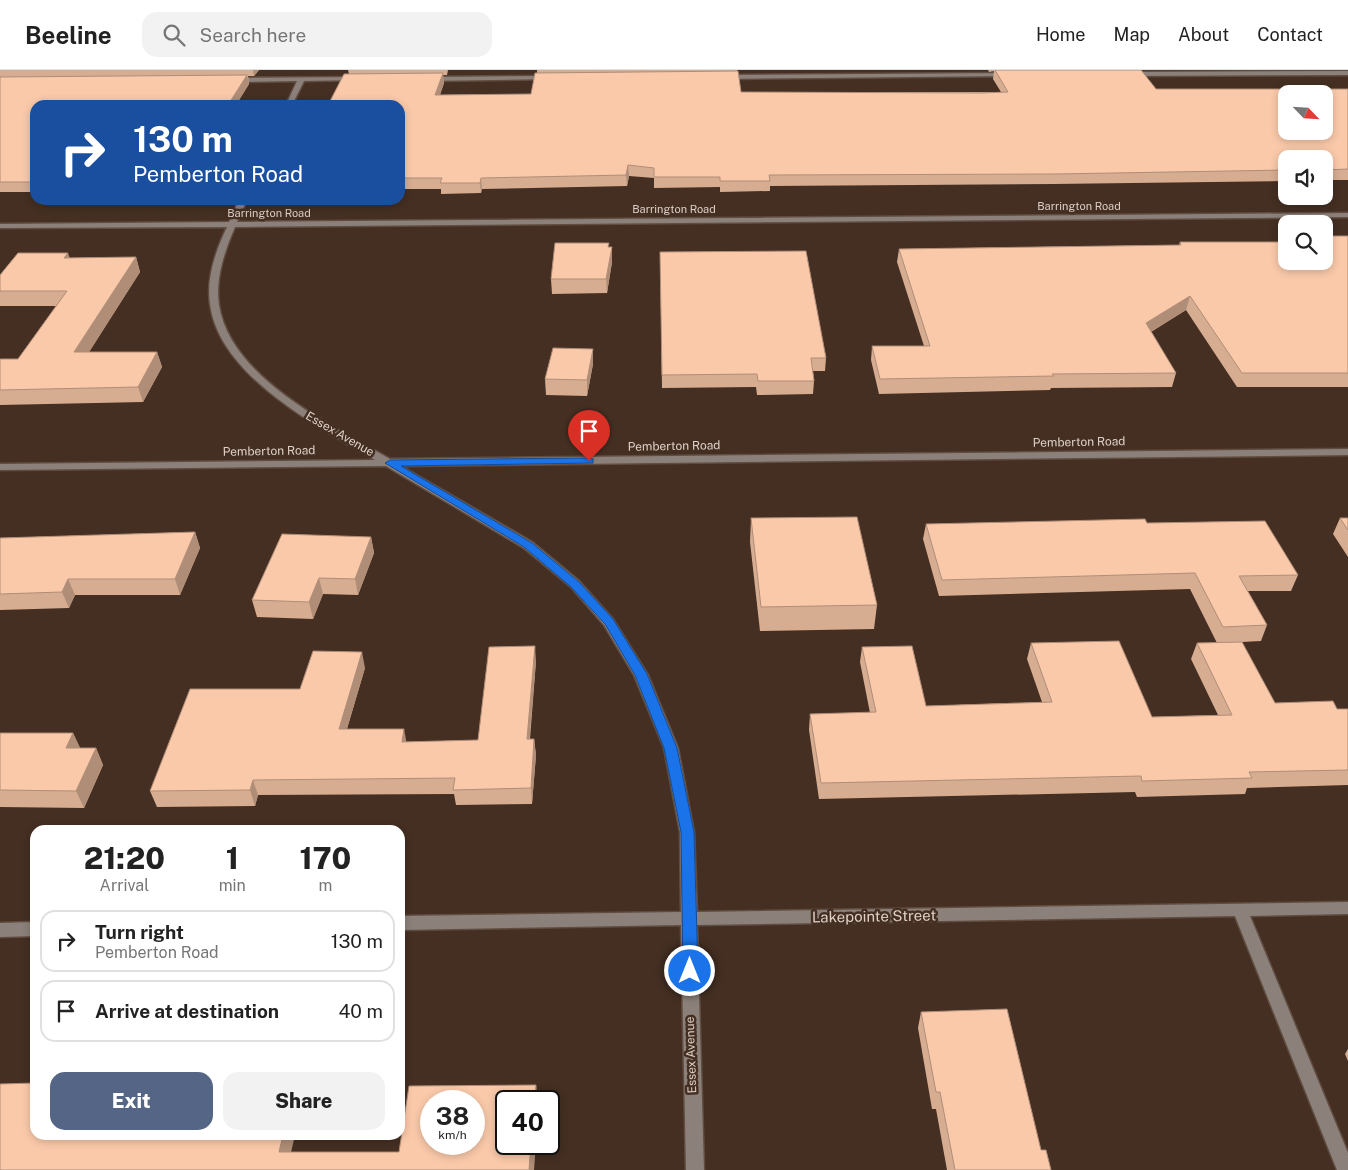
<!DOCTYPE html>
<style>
:root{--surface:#fff;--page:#f2f2f2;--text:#222;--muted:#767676;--line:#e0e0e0;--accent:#556585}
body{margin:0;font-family:"Public Sans",sans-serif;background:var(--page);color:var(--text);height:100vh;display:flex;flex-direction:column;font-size:19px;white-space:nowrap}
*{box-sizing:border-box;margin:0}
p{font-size:16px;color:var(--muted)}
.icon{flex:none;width:28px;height:28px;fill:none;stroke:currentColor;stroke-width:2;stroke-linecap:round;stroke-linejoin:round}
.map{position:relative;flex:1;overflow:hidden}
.panel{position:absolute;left:30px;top:755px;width:375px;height:315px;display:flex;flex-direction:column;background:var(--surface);border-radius:15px;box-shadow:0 2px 8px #0003}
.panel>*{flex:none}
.top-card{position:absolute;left:30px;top:30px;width:375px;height:105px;border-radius:15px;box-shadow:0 2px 8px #0003;background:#1a4fa0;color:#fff;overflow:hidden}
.needle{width:32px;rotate:115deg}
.buttons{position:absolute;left:1278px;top:15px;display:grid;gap:10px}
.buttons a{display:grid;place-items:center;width:55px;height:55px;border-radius:10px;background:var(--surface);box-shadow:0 2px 8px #0003;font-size:25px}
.speed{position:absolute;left:420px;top:1020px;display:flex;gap:10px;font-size:25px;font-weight:700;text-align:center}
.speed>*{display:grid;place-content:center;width:65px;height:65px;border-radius:50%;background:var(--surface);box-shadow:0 2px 8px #0003;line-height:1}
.speed small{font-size:12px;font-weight:400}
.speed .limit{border:2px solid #111;border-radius:8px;background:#fff;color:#111}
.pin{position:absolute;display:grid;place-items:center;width:42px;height:42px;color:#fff;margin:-51px -21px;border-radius:50% 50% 50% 0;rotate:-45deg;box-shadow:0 0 5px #0007}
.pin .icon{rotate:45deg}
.me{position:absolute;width:55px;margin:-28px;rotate:0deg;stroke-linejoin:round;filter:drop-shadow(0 0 4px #0008)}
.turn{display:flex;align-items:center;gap:18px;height:105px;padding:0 20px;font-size:22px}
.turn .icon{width:65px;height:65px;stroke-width:2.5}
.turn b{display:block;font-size:35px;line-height:42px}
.eta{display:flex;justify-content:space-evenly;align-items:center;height:85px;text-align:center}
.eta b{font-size:30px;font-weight:800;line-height:35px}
.cta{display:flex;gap:10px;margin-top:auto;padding:10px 20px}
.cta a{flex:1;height:58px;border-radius:15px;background:var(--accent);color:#fff;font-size:20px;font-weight:800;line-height:58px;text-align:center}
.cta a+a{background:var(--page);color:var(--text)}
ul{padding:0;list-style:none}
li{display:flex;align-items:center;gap:15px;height:62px;margin:0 10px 8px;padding:0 10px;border:2px solid var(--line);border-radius:15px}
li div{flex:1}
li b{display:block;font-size:19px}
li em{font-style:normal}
header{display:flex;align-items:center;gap:30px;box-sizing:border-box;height:70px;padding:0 25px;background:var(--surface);border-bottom:1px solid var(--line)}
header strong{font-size:24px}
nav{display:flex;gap:28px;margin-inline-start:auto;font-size:18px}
.search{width:350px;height:45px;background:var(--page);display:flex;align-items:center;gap:12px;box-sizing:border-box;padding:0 18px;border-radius:15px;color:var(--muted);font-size:19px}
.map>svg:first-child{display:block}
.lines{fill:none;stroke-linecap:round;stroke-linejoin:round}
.minor-casing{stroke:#604c40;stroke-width:3}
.minor{fill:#8c817a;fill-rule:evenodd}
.wall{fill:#d7ad92}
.shaded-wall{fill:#af8d77}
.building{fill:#fac9aa;stroke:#af8d77;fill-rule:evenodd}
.route{fill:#1a73e8;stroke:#114b97}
.labels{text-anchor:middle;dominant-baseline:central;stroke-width:5;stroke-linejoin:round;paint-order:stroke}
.far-street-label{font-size:11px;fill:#ded0c8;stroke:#442f22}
.street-label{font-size:12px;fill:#ded0c8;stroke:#442f22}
.near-street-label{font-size:15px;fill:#ded0c8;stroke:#442f22}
</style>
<header>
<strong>Beeline</strong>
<div class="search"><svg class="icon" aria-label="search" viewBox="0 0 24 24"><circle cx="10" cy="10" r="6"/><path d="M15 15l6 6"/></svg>Search here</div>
<nav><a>Home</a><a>Map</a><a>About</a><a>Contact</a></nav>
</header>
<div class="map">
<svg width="1348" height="1100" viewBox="0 0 1348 1100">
<rect width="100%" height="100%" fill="#442f22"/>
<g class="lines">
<g class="minor-casing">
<g id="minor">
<path d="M1348,1V5L1127,6L1124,4L1127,2Z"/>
<path d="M1010,3L1013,5L1012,6L722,9L719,7L722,5Z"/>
<path d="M550,6L552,7V9L427,11L424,9L427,7Z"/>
<path d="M357,7L360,9L359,10L304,11L292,35H286L297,11L232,12L229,10L232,8Z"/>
<path d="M239,130H247L237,152L1348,143V147L235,157C225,180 215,208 219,235C230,308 333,356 390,389L1348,379V385L401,396L532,472L579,511L613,549L648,605L678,678L694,762L697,842L1348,832V844L1250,846L1348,1083V1100H1337L1235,846L697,855L704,1100H686L681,855L400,860V846L681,842L680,762L664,678L634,605L604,555L571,517L524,478L386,396L0,400V394L375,390C319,357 219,306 210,234C206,208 216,180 227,157L0,158V154L229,152Z"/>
<path d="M35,852V866L0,867V853Z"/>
</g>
</g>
<use href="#minor" class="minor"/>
</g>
<g class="wall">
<path d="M0,0H259L254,6H248L249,14L236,35H35V122H0Z"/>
<path d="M348,0H448L447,5H443L444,13L440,25L531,24L537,3V0H737L741,22H1001L993,9L994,1L989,2L988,0H1141L1156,19H1348V110H1324V89H1286V111L1053,114L770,116V121L720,122V117L654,118V108L629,106L627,116L482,119L481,123L441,124V119H400V35L349,4Z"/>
<path d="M1324,166H1348V317H1237L1186,240L1151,262L1176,303L1172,317L1051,318L1050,320L879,324L871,290L872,276H924L897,192L899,179L1179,175L1180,172L1324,191Z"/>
<path d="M609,177H612V192L607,223L552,224L551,209Z"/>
<path d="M660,182L826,288L825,301H813L814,311L813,324L757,325L756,317L662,318Z"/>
<path d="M136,187L140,202L89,282H157L162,297L143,332L0,335V289H18L56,236H0V205L70,188Z"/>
<path d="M593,279V294L587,326L546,325L545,309Z"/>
<path d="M751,448L877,535L874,559L760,561L750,472Z"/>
<path d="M1340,448H1348V487L1333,464Z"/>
<path d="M1147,453L1298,505L1291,521H1248L1267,555L1261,571L1242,572L1275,633L1337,639H1348V715L1247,718L1245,724L1137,727L1135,722L819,729L809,660L810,644L870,643L860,592L862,577L926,636L1042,632L1027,589L1031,573L1152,647L1218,645L1191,589L1197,573H1217L1190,519L939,526L923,469L926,454Z"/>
<path d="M195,462L200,478L180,525H75L69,538L0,540V468Z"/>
<path d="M371,467L374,483L358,525L323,524L313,549L257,547L252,530Z"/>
<path d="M536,591L530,669H534L536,685L532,734L456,735L454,724L258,725L255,736L157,737L150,721L300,619L365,598L347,659L407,672L478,670Z"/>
<path d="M0,663H73L80,678H96L103,695L84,738L0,737Z"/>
<path d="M921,942L1041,1080L1051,1100H947L936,1039H932L918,958Z"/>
<path d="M1348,979V991L1345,984Z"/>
</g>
<g class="shaded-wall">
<path d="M253,0H259L254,6Z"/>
<path d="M443,3L444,13L436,35L435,25Z"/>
<path d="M247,5L249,14L236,35H228Z"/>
<path d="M628,95L629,106L627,116L626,105Z"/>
<path d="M481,108L482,119L481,123L480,113Z"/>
<path d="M612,177V192L607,223L606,209Z"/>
<path d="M68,183L73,197L64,188Z"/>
<path d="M136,187L140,202L79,298L74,282Z"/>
<path d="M1190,226L1186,240L1142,267L1146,253Z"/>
<path d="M593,279V294L587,326V310Z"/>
<path d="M157,282L162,297L143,332L138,317Z"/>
<path d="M195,462L200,478L180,525L175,509Z"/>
<path d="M371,467L374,483L358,525L355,509Z"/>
<path d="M319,508L323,524L313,549L309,532Z"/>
<path d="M68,509L75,525L69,538L62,522Z"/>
<path d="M535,576L536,591L528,685L527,669Z"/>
<path d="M362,582L365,598L342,675L339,659Z"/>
<path d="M404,659L407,675L402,672Z"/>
<path d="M73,663L81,680L66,678Z"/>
<path d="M534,669L536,685L532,734L531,718Z"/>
<path d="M96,678L103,695L84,738L76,721Z"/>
<path d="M253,710L258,725L255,736L250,720Z"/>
<path d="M536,1015L538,1031H535Z"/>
<path d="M70,1065H88L80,1088L68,1069Z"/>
<path d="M283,1065H295L287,1100L279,1082Z"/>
<path d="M531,1074H536L534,1100H529Z"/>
</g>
<g class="building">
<path d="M995,0H1141L1156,19H1348V99L1324,100V89H1286V100L1055,104L769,105L770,111H720V107H654V98L628,95L626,105L481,108L480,113H440L442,108H400V35H328L344,4L443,3L435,25L531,24L535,3L738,1L741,22L981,23L1008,22ZM1286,24H1324V61H1286Z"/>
<path d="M247,5L228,35H35V112H0V7Z"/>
<path d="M1324,166H1348V303H1242L1190,226L1146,253L1176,303L1052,304L1054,306L880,309L872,276H930L899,179L1181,175L1180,172H1286V191H1324V172H1325L1324,171Z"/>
<path d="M555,173H609L608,177H612L606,209H551Z"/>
<path d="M806,181L826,288H811L814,311H758L757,304L662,305L660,182Z"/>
<path d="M18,183H68L64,188L136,187L74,282H157L138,317L0,320V289H18L67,221H0V205Z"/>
<path d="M553,278L593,279L587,310L545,309Z"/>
<path d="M857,447L877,535L761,537L751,448Z"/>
<path d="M1340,448H1348V460Z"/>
<path d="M1145,449L1147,453L1265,451L1298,505L1239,506L1267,555L1223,557L1195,503L942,510L926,454Z"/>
<path d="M195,462L175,509H68L62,522L0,524V468Z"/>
<path d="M282,464L371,467L355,509L319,508L309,532L252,530Z"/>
<path d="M1119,571L1152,647L1232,645L1197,573L1242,572L1275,633L1333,631L1337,639H1348V700L1249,702L1252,708L1142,711L1141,706L821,713L810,644L876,642L862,577L912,576L926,636L1052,632L1031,573Z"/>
<path d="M535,576L527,669H534L531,718L453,720L455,708L253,710L250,720L150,721L190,619H300L313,581L362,582L339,659H404L402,672L478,670L489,577Z"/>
<path d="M0,663H73L66,678H96L76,721L0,720Z"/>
<path d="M1007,939L1041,1080H1046L1051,1100H955L940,1022H936L921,942Z"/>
<path d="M35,1013V1065H70L68,1069L175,1068L176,1065H283L279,1082H399L409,1016L536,1015L535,1031H506V1074H531L529,1100H0V1014ZM431,1031H474V1074H431Z"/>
</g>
<path class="route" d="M589,388L593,389V393L401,396L532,473L579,512L613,549L647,604L677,678L694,762L698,901L695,906L690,908L685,906L683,901L681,762L664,678L635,605L605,554L571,517L524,477L385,393L390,390Z"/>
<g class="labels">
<g class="far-street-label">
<text x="1079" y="136">Barrington Road</text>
<text x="674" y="139">Barrington Road</text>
<text x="269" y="143">Barrington Road</text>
</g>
<g class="street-label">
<text transform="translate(340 364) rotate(30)">Essex Avenue</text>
<text transform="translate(1079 372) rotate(-1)">Pemberton Road</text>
<text transform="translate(674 376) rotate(-1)">Pemberton Road</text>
<text transform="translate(269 381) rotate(-1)">Pemberton Road</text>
<text transform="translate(691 985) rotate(-92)">Essex Avenue</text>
</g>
<g class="near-street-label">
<text transform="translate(874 846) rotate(-1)">Lakepointe Street</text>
</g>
</g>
</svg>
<div class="buttons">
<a><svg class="needle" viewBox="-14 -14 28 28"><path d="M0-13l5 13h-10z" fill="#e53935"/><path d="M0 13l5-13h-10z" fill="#767676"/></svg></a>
<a><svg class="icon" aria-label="sound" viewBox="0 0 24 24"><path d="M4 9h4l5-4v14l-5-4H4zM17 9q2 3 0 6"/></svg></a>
<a><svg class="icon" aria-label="search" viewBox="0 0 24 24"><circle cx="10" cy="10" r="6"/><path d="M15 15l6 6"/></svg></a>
</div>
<div class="speed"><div>38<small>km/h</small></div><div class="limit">40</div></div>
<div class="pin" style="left:589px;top:391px;background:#d93025"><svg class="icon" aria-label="arrive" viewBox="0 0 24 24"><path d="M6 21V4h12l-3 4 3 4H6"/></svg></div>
<svg class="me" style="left:690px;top:901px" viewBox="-20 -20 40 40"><circle r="17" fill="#1a73e8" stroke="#fff" stroke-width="3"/><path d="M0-11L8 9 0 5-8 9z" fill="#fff"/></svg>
<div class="top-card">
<div class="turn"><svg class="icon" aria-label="right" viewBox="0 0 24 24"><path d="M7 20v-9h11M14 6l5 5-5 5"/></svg><div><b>130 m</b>Pemberton Road</div></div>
</div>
<section class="panel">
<div class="eta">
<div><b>21:20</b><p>Arrival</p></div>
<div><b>1</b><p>min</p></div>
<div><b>170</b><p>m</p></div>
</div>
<ul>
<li><svg class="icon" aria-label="right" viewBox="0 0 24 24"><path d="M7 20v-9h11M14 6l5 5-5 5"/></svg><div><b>Turn right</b><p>Pemberton Road</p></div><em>130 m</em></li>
<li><svg class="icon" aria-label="arrive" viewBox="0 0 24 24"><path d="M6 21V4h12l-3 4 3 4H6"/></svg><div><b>Arrive at destination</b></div><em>40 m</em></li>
</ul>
<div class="cta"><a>Exit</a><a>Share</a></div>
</section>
</div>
